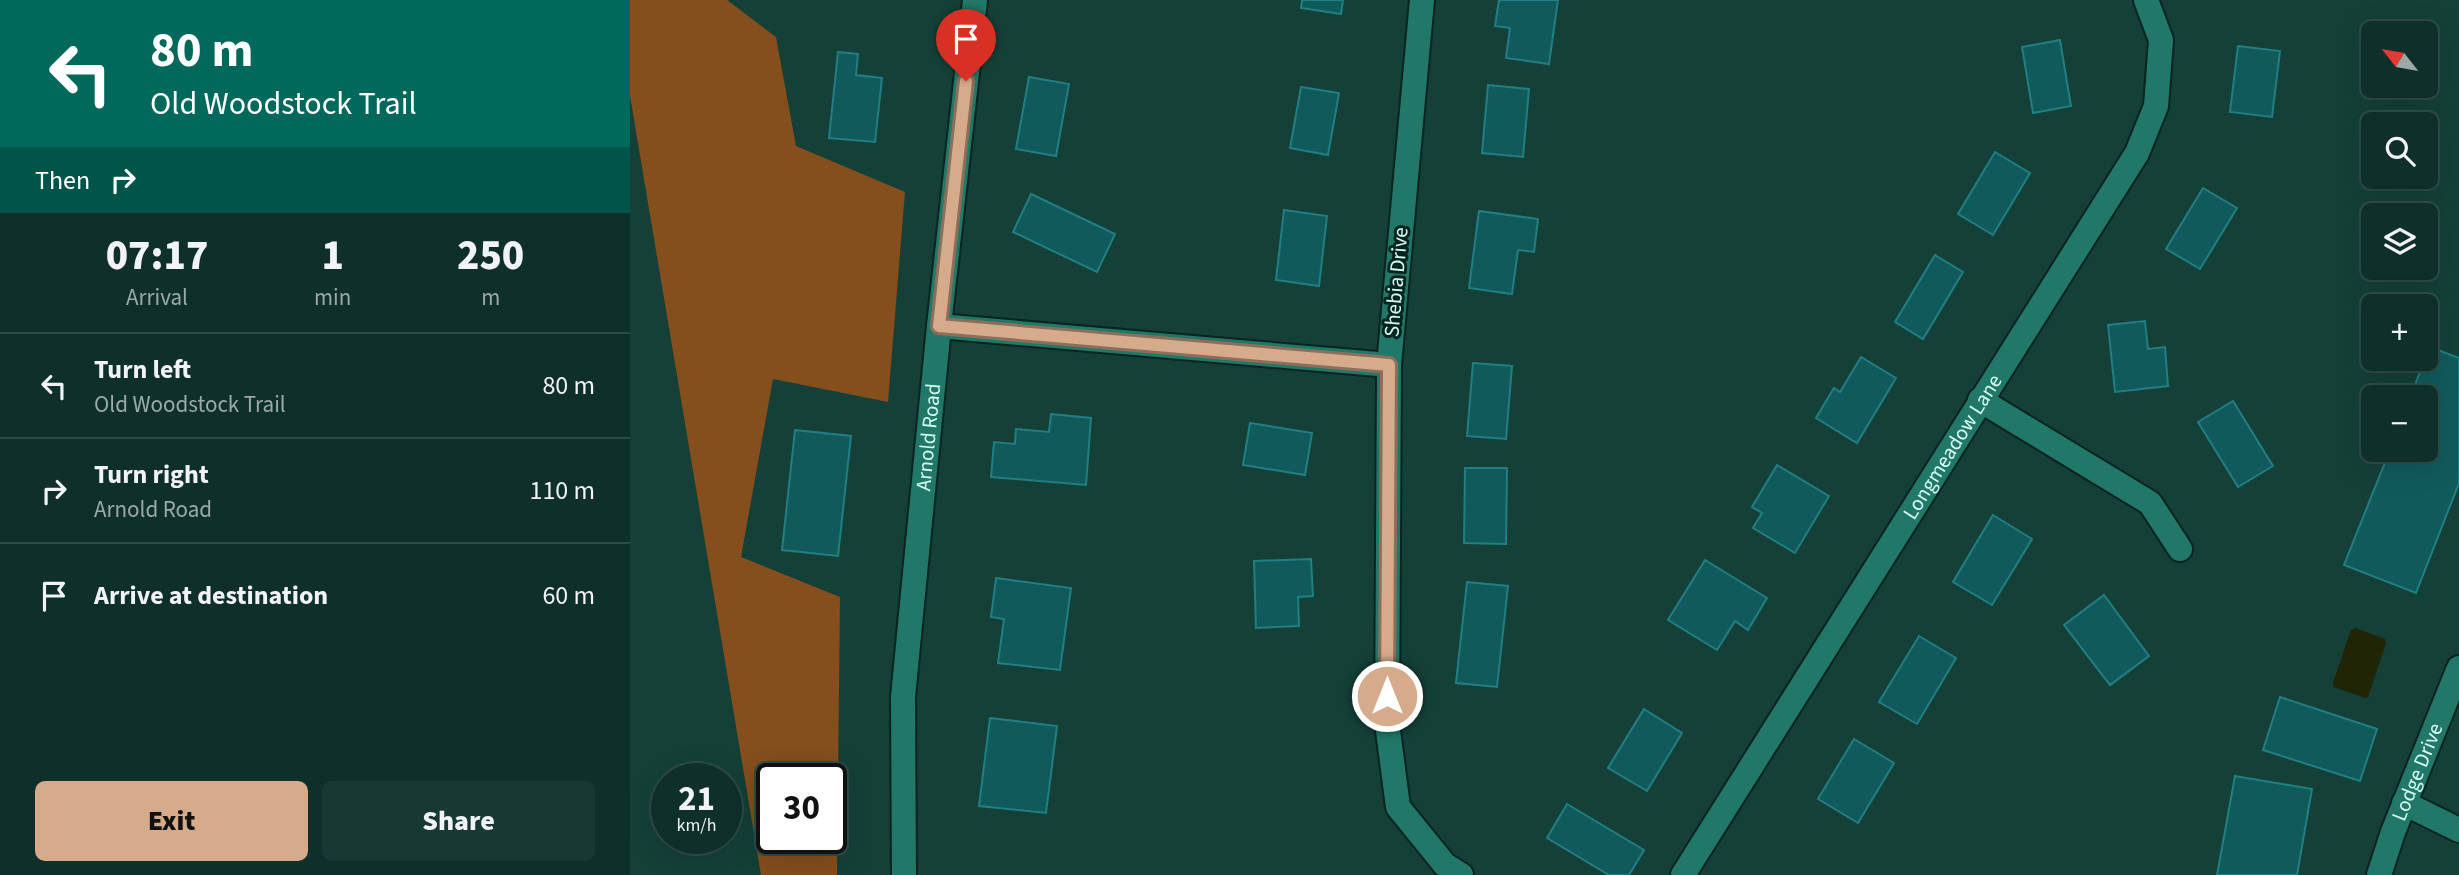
<!DOCTYPE html>
<meta charset="utf-8">
<style>
:root{--surface:#0f302a;--page:#183832;--text:#f1f3f6;--muted:#9ba9a8;--line:#2f4b47;--accent:#d6ab8b}
body{margin:0;font-family:"Source Sans 3",sans-serif;background:var(--page);color:var(--text);height:100vh;display:flex;flex-direction:column;font-size:26px;white-space:nowrap}
*{box-sizing:border-box;margin:0}
p{font-size:23px;color:var(--muted)}
.icon{flex:none;width:38px;height:38px;fill:none;stroke:currentColor;stroke-width:2;stroke-linecap:round;stroke-linejoin:round}
.map{position:relative;flex:1;overflow:hidden}
.side{display:flex;flex-direction:column;background:var(--surface);width:630px}
.side>*{flex:none}
.top-card{background:#00695c;color:#fff;overflow:hidden}
.needle{width:46px;rotate:301deg}
.buttons{position:absolute;left:1731px;top:21px;display:grid;gap:14px}
.buttons a{display:grid;place-items:center;width:77px;height:77px;border-radius:10px;background:var(--surface);box-shadow:0 7px 28px #0002,0 0 0 2px var(--line);font-size:35px}
.speed{position:absolute;left:21px;top:763px;display:flex;gap:14px;font-size:35px;font-weight:700;text-align:center}
.speed>*{display:grid;place-content:center;width:91px;height:91px;border-radius:50%;background:var(--surface);box-shadow:0 7px 28px #0002,0 0 0 2px var(--line);line-height:1}
.speed small{font-size:18px;font-weight:400}
.speed .limit{border:4px solid #111;border-radius:10px;background:#fff;color:#111}
.pin{position:absolute;display:grid;place-items:center;width:60px;height:60px;color:#fff;margin:-72px -30px;border-radius:50% 50% 50% 0;rotate:-45deg;box-shadow:0 0 7px #0007}
.pin .icon{rotate:45deg}
.me{position:absolute;width:77px;margin:-38px;rotate:0deg;stroke-linejoin:round;filter:drop-shadow(0 0 5px #0008)}
.turn{display:flex;align-items:center;gap:24px;height:147px;padding:0 35px;font-size:32px}
.turn .icon{width:91px;height:91px;stroke-width:2.5}
.turn b{display:block;font-size:49px;line-height:60px}
.then{display:flex;align-items:center;height:66px;padding:0 35px;background:#0003;gap:14px;font-size:26px}
.eta{display:flex;justify-content:space-evenly;align-items:center;height:119px;text-align:center}
.eta b{font-size:42px;font-weight:800;line-height:49px}
.cta{display:flex;gap:14px;margin-top:auto;padding:14px 35px}
.cta a{flex:1;height:80px;border-radius:10px;background:var(--accent);color:#111;font-size:28px;font-weight:800;line-height:80px;text-align:center}
.cta a+a{background:var(--page);color:var(--text)}
ul{padding:0;list-style:none}
li{display:flex;align-items:center;gap:21px;height:105px;padding:0 35px;border-top:2px solid var(--line)}
li div{flex:1}
li b{display:block;font-size:26px}
li em{font-style:normal}
main{display:flex;flex:1;min-height:0}
.map>svg:first-child{display:block}
.green{fill:#844e1d;fill-rule:evenodd}
.water{fill:#202506}
.building{fill:#115a5c;stroke:#217f83;stroke-width:2}
.lines{fill:none;stroke-linecap:round;stroke-linejoin:round}
.minor-casing{stroke:#0a241f;stroke-width:28}
.minor{stroke:#217868;stroke-width:24}
.route-casing{stroke:#8b6f5a;stroke-width:18}
.route{stroke:#d6ab8b;stroke-width:12}
.labels{text-anchor:middle;dominant-baseline:central;stroke-width:6;stroke-linejoin:round;paint-order:stroke}
.street-label{font-size:21px;fill:#d7fef4;stroke:#02251f}
</style>
<main>
<section class="side">
<div class="top-card">
<div class="turn"><svg class="icon" aria-label="left" viewBox="0 0 24 24"><path d="M17 20v-9H6M10 6l-5 5 5 5"/></svg><div><b>80 m</b>Old Woodstock Trail</div></div>
<div class="then">Then<svg class="icon" aria-label="right" viewBox="0 0 24 24"><path d="M7 20v-9h11M14 6l5 5-5 5"/></svg></div>
</div>
<div class="eta">
<div><b>07:17</b><p>Arrival</p></div>
<div><b>1</b><p>min</p></div>
<div><b>250</b><p>m</p></div>
</div>
<ul>
<li><svg class="icon" aria-label="left" viewBox="0 0 24 24"><path d="M17 20v-9H6M10 6l-5 5 5 5"/></svg><div><b>Turn left</b><p>Old Woodstock Trail</p></div><em>80 m</em></li>
<li><svg class="icon" aria-label="right" viewBox="0 0 24 24"><path d="M7 20v-9h11M14 6l5 5-5 5"/></svg><div><b>Turn right</b><p>Arnold Road</p></div><em>110 m</em></li>
<li><svg class="icon" aria-label="arrive" viewBox="0 0 24 24"><path d="M6 21V4h12l-3 4 3 4H6"/></svg><div><b>Arrive at destination</b></div><em>60 m</em></li>
</ul>
<div class="cta"><a>Exit</a><a>Share</a></div>
</section>
<div class="map">
<svg width="1829" height="875" viewBox="0 0 1829 875">
<rect width="100%" height="100%" fill="#144038"/>
<path class="green" d="M0,0H97L146,37L166,146L275,192L258,402L143,379L111,557L210,597L207,875H131L0,96ZM142,779H201V838H142Z"/>
<path class="water" d="M1725,628L1755,639L1756,643L1738,697L1735,698L1704,687L1703,683L1721,630Z"/>
<g class="building">
<path d="M672,0H713L711,14L671,8Z"/>
<path d="M869,0H928L919,64L876,58L880,28L865,26Z"/>
<path d="M1430,40L1441,106L1403,113L1392,47Z"/>
<path d="M1608,46L1650,51L1642,117L1600,112Z"/>
<path d="M208,52L228,54L226,75L252,78L245,142L199,138Z"/>
<path d="M399,77L439,84L426,156L386,149Z"/>
<path d="M858,85L899,89L893,157L852,153Z"/>
<path d="M671,87L709,93L698,155L660,148Z"/>
<path d="M1365,152L1400,173L1363,235L1328,214Z"/>
<path d="M1573,188L1607,208L1570,269L1536,249Z"/>
<path d="M401,194L485,234L467,272L383,232Z"/>
<path d="M654,210L697,216L689,286L646,280Z"/>
<path d="M849,211L908,219L904,252L888,250L882,294L839,288Z"/>
<path d="M1305,255L1333,272L1293,339L1265,322Z"/>
<path d="M1515,321L1518,349L1535,347L1538,386L1485,392L1478,325Z"/>
<path d="M1800,347L1829,358V483L1786,593L1714,565L1760,450H1796V397H1780Z"/>
<path d="M1231,357L1266,378L1227,443L1186,418L1204,388L1210,392Z"/>
<path d="M843,363L882,366L876,439L837,436Z"/>
<path d="M1603,401L1643,466L1608,487L1568,422Z"/>
<path d="M421,414L461,418L456,485L361,477L364,442L385,444L386,429L419,432Z"/>
<path d="M620,423L682,433L675,475L613,465Z"/>
<path d="M165,430L221,436L208,556L152,550Z"/>
<path d="M1147,465L1199,496L1165,553L1123,528L1132,513L1122,507Z"/>
<path d="M835,468H877L876,544L834,543Z"/>
<path d="M1363,515L1402,539L1362,605L1323,582Z"/>
<path d="M681,559L683,596L668,597L669,626L626,628L624,561Z"/>
<path d="M1075,560L1137,598L1118,630L1105,621L1087,650L1038,620Z"/>
<path d="M366,578L441,588L430,670L368,663L374,619L361,617Z"/>
<path d="M837,582L878,586L867,687L826,683Z"/>
<path d="M1474,595L1519,656L1480,685L1434,625Z"/>
<path d="M1289,636L1326,658L1287,724L1249,702Z"/>
<path d="M1650,697L1747,729L1730,781L1633,750Z"/>
<path d="M1014,709L1052,733L1017,791L978,768Z"/>
<path d="M360,718L427,726L416,813L349,806Z"/>
<path d="M1224,739L1264,763L1228,823L1188,799Z"/>
<path d="M1605,776L1682,789L1667,875H1587Z"/>
<path d="M937,804L1014,850L999,875H979L917,838Z"/>
</g>
<g class="lines">
<g class="minor-casing">
<g id="minor">
<path d="M792,0L759,365L757,723L768,807L815,865L831,875"/>
<path d="M309,326L759,365"/>
<path d="M1350,400L1520,503L1550,549"/>
<path d="M1774,803L1829,830"/>
<path id="s1" d="M274,875L273,697L309,326L345,0"/>
<path id="s2" d="M1053,875L1507,153L1526,106L1531,40L1516,0"/>
<path id="s3" d="M1749,875L1763,832L1829,668"/>
</g>
</g>
<use href="#minor" class="minor"/>
</g>
<g class="lines">
<g class="route-casing">
<path id="route" d="M336,81L309,326L759,365L757,696"/>
</g>
<use href="#route" class="route"/>
</g>
<g class="labels">
<g class="street-label">
<text transform="translate(766 282) rotate(-85)">Shebia Drive</text>
<text stroke="none"><textPath href="#s1" startOffset="439">Arnold Road</textPath></text>
<text stroke="none"><textPath href="#s2" startOffset="506">Longmeadow Lane</textPath></text>
<text stroke="none"><textPath href="#s3" startOffset="110">Lodge Drive</textPath></text>
</g>
</g>
</svg>
<div class="buttons">
<a><svg class="needle" viewBox="-14 -14 28 28"><path d="M0-13l5 13h-10z" fill="#e53935"/><path d="M0 13l5-13h-10z" fill="#9ba9a8"/></svg></a>
<a><svg class="icon" aria-label="search" viewBox="0 0 24 24"><circle cx="10" cy="10" r="6"/><path d="M15 15l6 6"/></svg></a>
<a><svg class="icon" aria-label="layers" viewBox="0 0 24 24"><path d="M12 4l9 5-9 5-9-5zM3 14l9 5 9-5"/></svg></a>
<a>+</a>
<a>−</a>
</div>
<div class="speed"><div>21<small>km/h</small></div><div class="limit">30</div></div>
<div class="pin" style="left:336px;top:81px;background:#d93025"><svg class="icon" aria-label="arrive" viewBox="0 0 24 24"><path d="M6 21V4h12l-3 4 3 4H6"/></svg></div>
<svg class="me" style="left:757px;top:696px" viewBox="-20 -20 40 40"><circle r="17" fill="#d6ab8b" stroke="#fff" stroke-width="3"/><path d="M0-11L8 9 0 5-8 9z" fill="#fff"/></svg>
</div>
</main>
